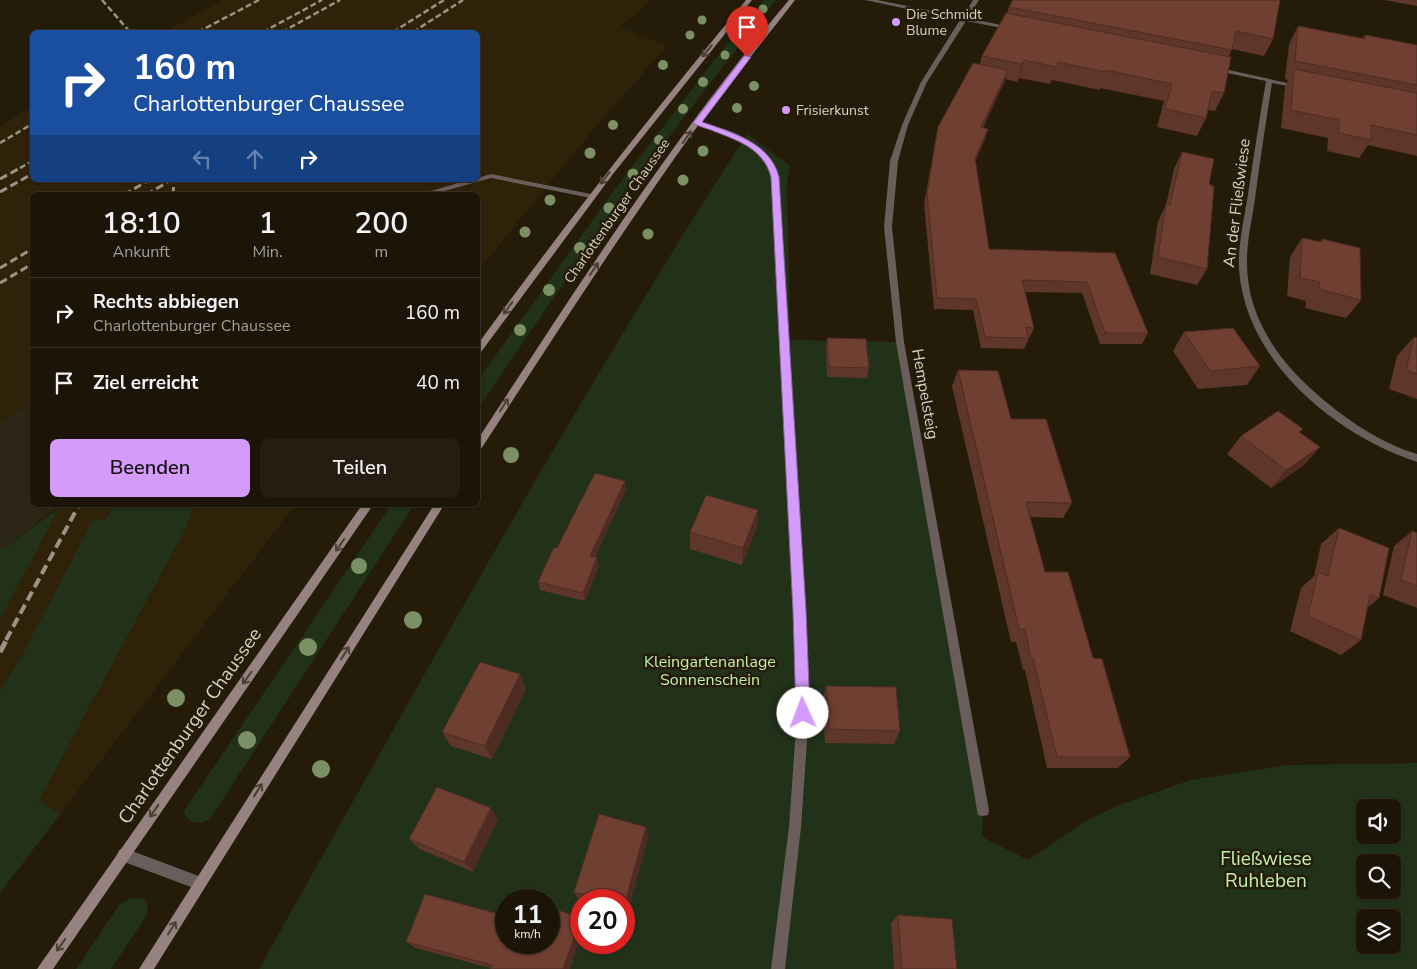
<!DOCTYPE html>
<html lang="de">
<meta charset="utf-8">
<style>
:root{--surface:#1c1407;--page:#251d11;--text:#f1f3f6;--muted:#a09e9b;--line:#3a3328;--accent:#d59bfa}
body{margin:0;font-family:"Nunito Sans",sans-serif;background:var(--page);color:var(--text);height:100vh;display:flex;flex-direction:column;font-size:19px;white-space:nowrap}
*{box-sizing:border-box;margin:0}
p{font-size:16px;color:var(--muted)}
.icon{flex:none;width:28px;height:28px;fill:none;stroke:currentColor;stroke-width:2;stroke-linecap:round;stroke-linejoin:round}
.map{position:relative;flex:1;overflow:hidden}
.sheet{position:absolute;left:30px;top:192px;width:450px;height:315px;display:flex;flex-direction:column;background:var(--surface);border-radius:8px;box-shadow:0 1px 4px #0004,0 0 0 1px var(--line)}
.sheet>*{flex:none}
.hud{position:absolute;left:30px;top:30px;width:450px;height:152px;border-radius:8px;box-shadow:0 1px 4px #0004,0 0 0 1px var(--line);background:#1a4fa0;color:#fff;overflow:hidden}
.buttons{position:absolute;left:1356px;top:799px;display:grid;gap:10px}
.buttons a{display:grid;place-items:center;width:45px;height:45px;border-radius:8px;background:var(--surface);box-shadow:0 1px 4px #0004,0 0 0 1px var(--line);font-size:25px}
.speed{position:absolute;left:495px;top:889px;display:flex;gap:10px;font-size:25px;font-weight:700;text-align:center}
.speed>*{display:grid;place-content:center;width:65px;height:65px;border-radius:50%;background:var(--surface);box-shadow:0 1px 4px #0004,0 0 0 1px var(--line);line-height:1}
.speed small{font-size:12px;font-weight:400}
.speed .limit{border:8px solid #d22;background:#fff;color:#111}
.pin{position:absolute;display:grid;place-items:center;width:42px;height:42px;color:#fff;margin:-51px -21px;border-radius:50% 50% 50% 0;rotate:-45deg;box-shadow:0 0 5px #0007}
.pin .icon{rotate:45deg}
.me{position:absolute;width:55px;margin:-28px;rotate:358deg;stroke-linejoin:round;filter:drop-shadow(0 0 4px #0008)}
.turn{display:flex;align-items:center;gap:18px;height:105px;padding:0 20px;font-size:22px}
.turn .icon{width:65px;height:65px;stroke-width:2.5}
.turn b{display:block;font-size:35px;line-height:42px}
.lanes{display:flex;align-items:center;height:48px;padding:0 20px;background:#0003;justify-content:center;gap:25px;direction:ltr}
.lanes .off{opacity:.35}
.eta{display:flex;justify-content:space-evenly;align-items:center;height:85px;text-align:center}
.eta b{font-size:30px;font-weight:600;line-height:35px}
.primary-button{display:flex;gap:10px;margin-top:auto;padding:10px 20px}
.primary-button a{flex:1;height:58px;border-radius:8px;background:var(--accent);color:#111;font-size:20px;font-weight:600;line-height:58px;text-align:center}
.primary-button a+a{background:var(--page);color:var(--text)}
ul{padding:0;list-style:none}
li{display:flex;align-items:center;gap:15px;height:70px;padding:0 20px;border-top:1px solid var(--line)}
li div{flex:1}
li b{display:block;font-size:19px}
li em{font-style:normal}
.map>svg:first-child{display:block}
.built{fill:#2f2208}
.industrial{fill:#2d2617}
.green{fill:#213219;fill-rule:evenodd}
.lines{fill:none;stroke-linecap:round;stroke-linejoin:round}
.lane{fill:#6a5e5d;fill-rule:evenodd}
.street{fill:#6a5e5d;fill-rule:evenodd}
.secondary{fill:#968381;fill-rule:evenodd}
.rail-far3{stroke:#9b9386;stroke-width:2.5;stroke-dasharray:6 3;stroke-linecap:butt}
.rail-far2{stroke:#9b9386;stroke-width:3;stroke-dasharray:8 4;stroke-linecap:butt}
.rail-far1{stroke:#9b9386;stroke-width:4;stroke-dasharray:10 5;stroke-linecap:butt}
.rail{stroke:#9b9386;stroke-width:5;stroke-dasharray:12 6;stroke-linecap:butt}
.tree{fill:#7b9063}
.wall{fill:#5f362a}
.shaded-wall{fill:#4e2c22}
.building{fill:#6f3f31;stroke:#4e2c22}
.oneway{stroke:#4d3f33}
.route{fill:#d59bfa;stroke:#8a65a2}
.poi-dot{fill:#d59bfa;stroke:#251b09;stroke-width:2}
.labels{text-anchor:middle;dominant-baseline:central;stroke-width:5;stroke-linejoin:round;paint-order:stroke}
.far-poi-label{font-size:14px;fill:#d8d1c6;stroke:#251b09;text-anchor:start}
.far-street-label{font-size:14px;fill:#d8d1c6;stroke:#251b09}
.street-label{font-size:16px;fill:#d8d1c6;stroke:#251b09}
.park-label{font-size:16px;fill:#c2f0ad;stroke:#251b09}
.near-street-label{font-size:19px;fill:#d8d1c6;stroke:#251b09}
.near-park-label{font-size:19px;fill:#c2f0ad;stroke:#251b09}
</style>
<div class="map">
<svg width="1417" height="969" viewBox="0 0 1417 969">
<rect width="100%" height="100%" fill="#251b09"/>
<g class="built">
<path d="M223,0H652L620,27L667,46L592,131L478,271V195H32V402L0,422V126L32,107V180H478V32H164Z"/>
<path d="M60,505H114L0,691V618Z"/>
<path d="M194,505H295L61,813L38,802L185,530Z"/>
</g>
<path class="industrial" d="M32,402V505H60L0,551V422Z"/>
<g class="green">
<path d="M764,0H776C669,131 572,269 478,409V380L612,193L720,53Z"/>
<path d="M747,134L790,166L787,184L790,340L900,342L983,810L982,837L1028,860L1087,820L1119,805L1191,780L1288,765L1417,763V969H259C417,688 572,405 747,134ZM1365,808H1392V835H1365ZM1365,862H1392V890H1365ZM506,900H549V942H506ZM581,900H624V942H581ZM1365,918H1392V945H1365Z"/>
<path d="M114,505H194L185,530L38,802L61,813L0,893V691L25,650L93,520L106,519Z"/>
<path d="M391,505H414L210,819L200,823L192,822L186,817L184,811Z"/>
<path d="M59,508L5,610L0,618V551Z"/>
<path d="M131,898H142L148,904L147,915L111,969H76L120,904Z"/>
</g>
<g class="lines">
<g class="lane">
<path d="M697,121C732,130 765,140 779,177L805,611L809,713L801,827L785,969H771L789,827L797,713L793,611L771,177C759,142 727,134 695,124V122Z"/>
<path d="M491,174L591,194L595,196L591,198L491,178L430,195H418L468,180H478V178Z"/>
<path d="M124,848L204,878L206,883L204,888L199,890L119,860L117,855L119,850Z"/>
</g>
<g class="street">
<path d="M865,0H877L963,17L973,0H979L968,18L1015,28L1012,30L966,21L927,82L908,125L898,161L892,227L904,342L989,810L988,815L983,816L978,815L977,810L896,342L884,227L890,161L902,125L921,82L960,20Z"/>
<path d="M1215,67L1301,86L1298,88L1272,83C1266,121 1260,160 1255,199C1252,220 1247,240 1247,260C1246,316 1278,361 1319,396C1348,421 1381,443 1417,454V462C1335,435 1245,361 1239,269C1238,246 1243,224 1247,201C1253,161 1259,121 1266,81L1213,70L1212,69Z"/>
</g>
<g class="secondary">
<path d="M746,0H752L613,174L481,352L478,353V344C563,227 653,112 746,0Z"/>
<path d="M789,0H795C760,45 725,89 691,135C618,237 550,343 481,449L478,450V439C576,289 673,137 789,0Z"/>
<path d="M362,505H373L53,969H37Z"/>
<path d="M434,505H444L154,969H139Z"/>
</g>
<g class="rail-far3">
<path d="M102,0L130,32"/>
<path d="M198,32L259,0"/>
<path d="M263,32L322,0"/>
<path d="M282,32L340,0"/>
<path d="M393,32L444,0"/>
<path d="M413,32L463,0"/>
<path d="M0,143L32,124"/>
<path d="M20,168L32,161"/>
</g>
<g class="rail-far2">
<path d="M0,179L22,167"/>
<path d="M0,192L32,174"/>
<path d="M124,195L149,180"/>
<path d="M146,195L171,180"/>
<path d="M173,195L174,180"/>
<path d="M0,268L32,249"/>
<path d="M0,283L32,264"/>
</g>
<path class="rail-far1" d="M6,640L79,505"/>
<path class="rail" d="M0,652L7,639"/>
</g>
<g class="tree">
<circle cx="763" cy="9" r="4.5"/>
<circle cx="702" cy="20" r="4.5"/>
<circle cx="743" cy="32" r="4.5"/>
<circle cx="690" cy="35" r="4.5"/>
<circle cx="725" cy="55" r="4.5"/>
<circle cx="663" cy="65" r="5"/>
<circle cx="703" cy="82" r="5"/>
<circle cx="754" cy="86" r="5"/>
<circle cx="737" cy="108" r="5"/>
<circle cx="683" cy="109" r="5"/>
<circle cx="613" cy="125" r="5"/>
<circle cx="659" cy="140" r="5"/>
<circle cx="703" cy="151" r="5.5"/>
<circle cx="590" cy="153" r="5.5"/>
<circle cx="633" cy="174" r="5.5"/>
<circle cx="683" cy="180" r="5.5"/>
<circle cx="550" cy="200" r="5.5"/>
<circle cx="609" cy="208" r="5.5"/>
<circle cx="525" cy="232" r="5.5"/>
<circle cx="648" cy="234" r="5.5"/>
<circle cx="580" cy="248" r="6"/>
<circle cx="549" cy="290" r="6"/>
<circle cx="520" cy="330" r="6"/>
<circle cx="511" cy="455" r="8"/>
<circle cx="359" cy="566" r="8"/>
<circle cx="413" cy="620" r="9"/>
<circle cx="308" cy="647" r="9"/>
<circle cx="176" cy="698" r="9"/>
<circle cx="247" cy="740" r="9"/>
<circle cx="321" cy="769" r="9"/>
</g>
<g class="wall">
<path d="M1280,0L1273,39L1264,56L1232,49L1229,56L1224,93L1215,111L1208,110L1206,118L1197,136L1157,127L1164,101L1100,88V90L1052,80L1050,84L1019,78L1017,82L1005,79L983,128L988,129L985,140L975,162L989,249L1115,253L1148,333L1142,344H1100L1082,293L1024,292L1034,328L1024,349L981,348L973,310L934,309L924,204L938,127L980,64L982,56L1007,13L1009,7Z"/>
<path d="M1384,0H1417V6Z"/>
<path d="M1298,26L1362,38L1365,35L1417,45V156L1368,145L1359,158L1327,151L1328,138L1281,128L1285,86L1288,80L1285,79L1289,44Z"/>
<path d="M1182,152L1209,184L1207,269L1197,285L1150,274L1158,221L1166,205L1174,169Z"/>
<path d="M1302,238L1320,242L1322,239L1361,300L1346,318L1305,308L1306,301L1287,296L1290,257Z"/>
<path d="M1184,332L1260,366L1247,385L1198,389L1173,351Z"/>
<path d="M1414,337L1417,338V399L1389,389L1397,356Z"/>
<path d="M827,338L869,368L867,378L827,377L826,348Z"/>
<path d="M958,370L1011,419L1072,503L1063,518L1030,517L1045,572L1093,658L1130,757L1118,768H1047L1025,670H1023L1016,642H1011L952,386Z"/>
<path d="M1300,433L1320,447L1304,465L1271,488L1227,454L1241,436Z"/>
<path d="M625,481L626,490L595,557L599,566L585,601L540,590L538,582L557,548Z"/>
<path d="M758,510L757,527L742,565L690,549V532Z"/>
<path d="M1339,528L1379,598L1367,608L1361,640L1341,655L1290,631L1301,588L1314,576L1321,544Z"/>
<path d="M1412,531L1417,533V608L1383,595L1394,546Z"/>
<path d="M826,686L900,731L894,744L825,743L822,700Z"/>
<path d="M526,689L492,759L451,746L442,732Z"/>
<path d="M498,819L473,872L420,849L409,839Z"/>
<path d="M646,827L648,838L627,914L624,913V900L579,901L574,892Z"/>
<path d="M898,915L957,969H894L891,923Z"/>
<path d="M581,918V935L490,968L416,948L406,942H506Z"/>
</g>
<g class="shaded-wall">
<path d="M1024,60L1019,78L1017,82L1022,64Z"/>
<path d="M1008,70L1005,81L978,139L981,127Z"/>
<path d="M988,129L985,140L971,169L975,158Z"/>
<path d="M1320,447L1304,465L1271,488L1286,470Z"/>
<path d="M625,481L626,490L591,564L590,556Z"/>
<path d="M758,510L757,527L742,565L743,548Z"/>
<path d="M597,557L599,566L585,601L583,593Z"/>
<path d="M520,674L526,689L492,759L485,746Z"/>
<path d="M491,808L498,819L473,872L464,862Z"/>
<path d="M646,827L648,838L627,914L624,906Z"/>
<path d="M581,918V935L570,969H563Z"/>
</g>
<g class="building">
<path d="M1013,0H1280L1273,39L1236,31L1232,50L1009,7Z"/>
<path d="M1006,13L1231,57L1224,93L1212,91L1206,118L1165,109L1172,84L1107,70L1106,72L1058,62L1056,67L1024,60L1022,64L982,56Z"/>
<path d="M1298,26L1365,39V35L1417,45V85L1295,61Z"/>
<path d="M973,63L1008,70L981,127L988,129L975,158L989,249L1115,253L1148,333H1105L1087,282L1022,280L1034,328L1026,327L1028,338L985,337L976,299L937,298L927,193L938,127Z"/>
<path d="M1294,69L1417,93V135L1371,125V140L1339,133V120L1291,110Z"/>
<path d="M1182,152L1214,159L1209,184L1214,187L1207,269L1158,257L1166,204L1170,205Z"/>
<path d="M1302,238L1322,242V239L1360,248L1361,300L1319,289L1320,282L1300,278Z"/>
<path d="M1233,328L1260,366L1210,371L1184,332Z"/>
<path d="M1414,337L1417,338V374L1406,370Z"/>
<path d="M827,338L866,339L869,368L829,367Z"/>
<path d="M958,370L998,371L1011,419H1046L1072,503L1026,502L1045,572H1068L1093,658L1102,659L1130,757H1057L1033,658H1031L1025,629H1019Z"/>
<path d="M1278,411L1303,429L1299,432L1320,447L1286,470L1241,436Z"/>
<path d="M595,473L625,481L590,556L597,557L583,593L538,582L554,547L557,548Z"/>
<path d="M706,495L758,510L743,548L690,532Z"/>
<path d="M1339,528L1389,548L1379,598L1370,594L1361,640L1308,616L1318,572L1328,576Z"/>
<path d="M1412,531L1417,533V586L1401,580Z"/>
<path d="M480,662L520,674L485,746L442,732Z"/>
<path d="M826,686L896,687L900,731L829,729Z"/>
<path d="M437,787L491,808L464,862L409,839Z"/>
<path d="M599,814L646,827L624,906V900H604L574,892Z"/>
<path d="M425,894L506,916V942H549V907L581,918L563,969H490L492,965L406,942Z"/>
<path d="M518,897L527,900H517Z"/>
<path d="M898,915L952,919L957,969H902Z"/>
</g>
<defs><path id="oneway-shaft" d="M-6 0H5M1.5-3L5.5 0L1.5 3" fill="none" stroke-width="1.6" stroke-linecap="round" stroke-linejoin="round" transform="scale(1.25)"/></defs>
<g class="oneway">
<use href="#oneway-shaft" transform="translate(707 51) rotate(130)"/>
<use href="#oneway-shaft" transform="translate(687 137) rotate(-54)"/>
<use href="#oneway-shaft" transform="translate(605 178) rotate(128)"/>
<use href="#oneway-shaft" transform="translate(594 269) rotate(-56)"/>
<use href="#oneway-shaft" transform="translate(508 308) rotate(126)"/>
<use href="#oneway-shaft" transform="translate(504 405) rotate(-57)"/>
<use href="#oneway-shaft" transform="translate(340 545) rotate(125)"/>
<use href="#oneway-shaft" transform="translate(345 653) rotate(-58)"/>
<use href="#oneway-shaft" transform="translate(247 678) rotate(125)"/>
<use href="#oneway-shaft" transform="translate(258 790) rotate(-58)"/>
<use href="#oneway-shaft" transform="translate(154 811) rotate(125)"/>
<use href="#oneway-shaft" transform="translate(172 928) rotate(-58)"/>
<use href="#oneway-shaft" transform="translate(61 945) rotate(125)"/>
</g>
<path class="route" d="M745,55L751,57L702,122C732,133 770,142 779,177L806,611L810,713L808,718L803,720L798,718L796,713L793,611L771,177C764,148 736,140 711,130C705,128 698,126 693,123Z"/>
<g class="poi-dot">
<circle cx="896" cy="22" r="5"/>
<circle cx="786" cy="110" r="5"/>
</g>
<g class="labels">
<g class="far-poi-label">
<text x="906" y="14">Die Schmidt<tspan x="906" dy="16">Blume</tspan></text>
<text x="796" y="110">Frisierkunst</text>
</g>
<g class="far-street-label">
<text transform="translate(617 211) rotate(-55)">Charlottenburger Chaussee</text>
</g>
<g class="street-label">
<text transform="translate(1237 203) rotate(-83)">An der Fließwiese</text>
<text transform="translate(925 394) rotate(80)">Hempelsteig</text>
</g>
<g class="park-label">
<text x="710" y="662">Kleingartenanlage<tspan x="710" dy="18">Sonnenschein</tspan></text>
</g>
<g class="near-street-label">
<text transform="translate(190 726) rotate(-55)">Charlottenburger Chaussee</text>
</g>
<g class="near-park-label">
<text x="1266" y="859">Fließwiese<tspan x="1266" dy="22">Ruhleben</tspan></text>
</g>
</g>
</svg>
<div class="buttons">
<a><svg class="icon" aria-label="sound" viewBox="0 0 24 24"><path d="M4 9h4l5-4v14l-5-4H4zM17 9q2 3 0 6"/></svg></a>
<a><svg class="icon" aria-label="search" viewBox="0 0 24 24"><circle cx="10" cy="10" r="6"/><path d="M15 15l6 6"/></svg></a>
<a><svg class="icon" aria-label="layers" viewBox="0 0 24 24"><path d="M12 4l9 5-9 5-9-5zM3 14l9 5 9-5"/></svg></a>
</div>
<div class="speed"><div>11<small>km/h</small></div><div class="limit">20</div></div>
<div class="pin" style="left:747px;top:57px;background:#d93025"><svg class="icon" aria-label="arrive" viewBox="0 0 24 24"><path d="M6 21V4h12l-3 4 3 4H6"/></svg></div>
<svg class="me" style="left:803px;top:713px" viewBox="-20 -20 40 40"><circle r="19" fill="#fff"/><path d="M0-13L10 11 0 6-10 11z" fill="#d59bfa"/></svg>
<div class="hud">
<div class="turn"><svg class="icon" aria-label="right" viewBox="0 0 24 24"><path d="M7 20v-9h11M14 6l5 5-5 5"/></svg><div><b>160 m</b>Charlottenburger Chaussee</div></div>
<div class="lanes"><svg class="icon off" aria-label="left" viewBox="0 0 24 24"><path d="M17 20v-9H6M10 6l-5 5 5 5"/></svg><svg class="icon off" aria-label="ahead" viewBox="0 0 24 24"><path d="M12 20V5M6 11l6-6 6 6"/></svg><svg class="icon" aria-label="right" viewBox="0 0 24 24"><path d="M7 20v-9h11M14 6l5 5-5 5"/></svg></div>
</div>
<section class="sheet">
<div class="eta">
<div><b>18:10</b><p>Ankunft</p></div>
<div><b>1</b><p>Min.</p></div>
<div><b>200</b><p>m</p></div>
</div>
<ul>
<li><svg class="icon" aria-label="right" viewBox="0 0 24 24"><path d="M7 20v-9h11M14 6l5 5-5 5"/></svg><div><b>Rechts abbiegen</b><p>Charlottenburger Chaussee</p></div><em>160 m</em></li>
<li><svg class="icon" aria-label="arrive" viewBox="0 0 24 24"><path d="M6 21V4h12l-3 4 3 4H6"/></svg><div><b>Ziel erreicht</b></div><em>40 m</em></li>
</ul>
<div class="primary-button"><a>Beenden</a><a>Teilen</a></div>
</section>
</div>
